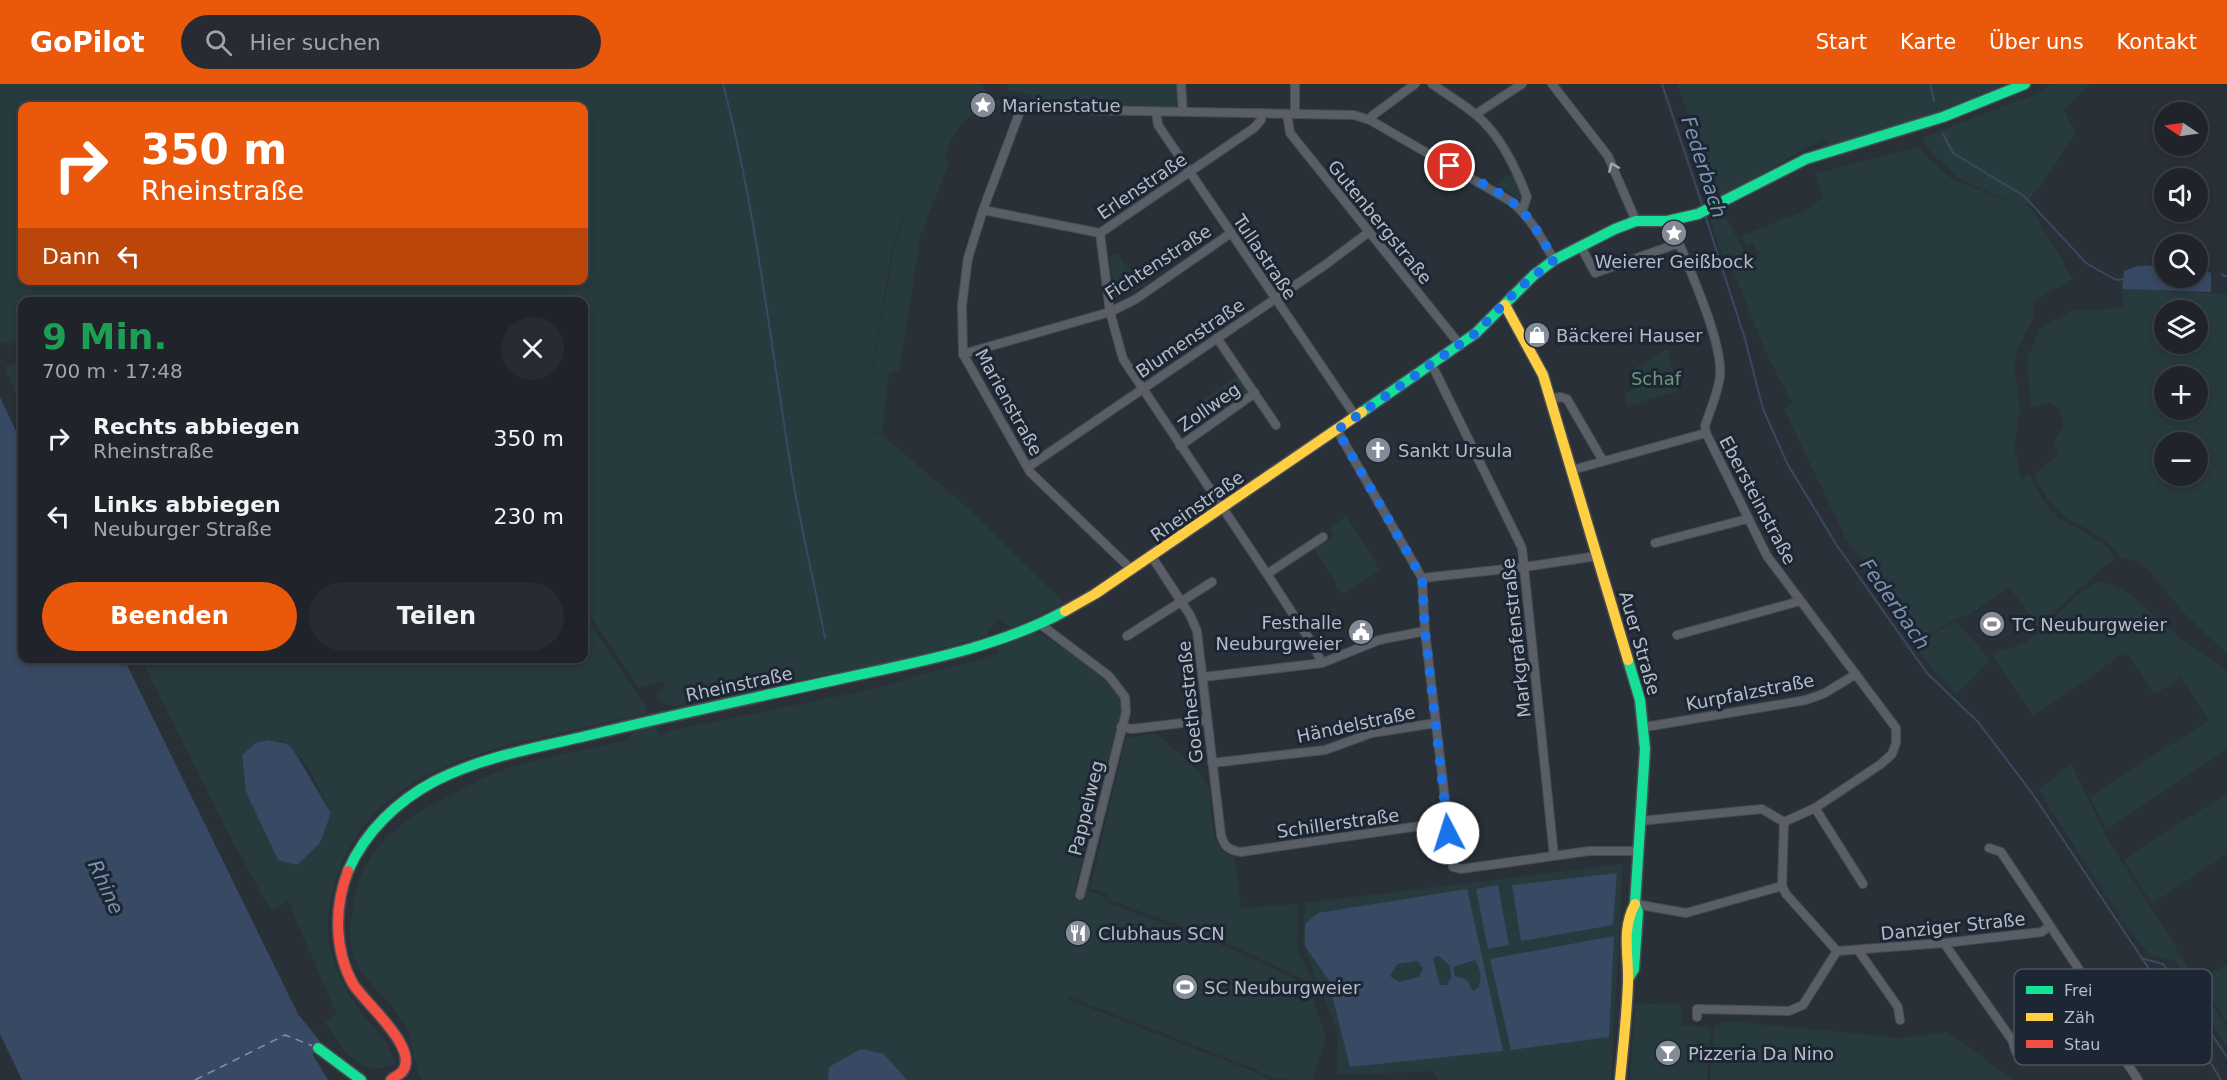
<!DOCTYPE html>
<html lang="de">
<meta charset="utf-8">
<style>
:root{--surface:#20242a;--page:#282c32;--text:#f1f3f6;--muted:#a2a4a8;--line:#3d4147;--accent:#ea580c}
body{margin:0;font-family:"DejaVu Sans",sans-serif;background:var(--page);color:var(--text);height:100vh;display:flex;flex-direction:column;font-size:22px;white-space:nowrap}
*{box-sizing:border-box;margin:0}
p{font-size:20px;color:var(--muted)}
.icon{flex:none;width:33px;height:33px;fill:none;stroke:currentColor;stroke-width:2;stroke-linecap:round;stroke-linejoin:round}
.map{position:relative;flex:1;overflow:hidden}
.side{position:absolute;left:18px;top:213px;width:570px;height:366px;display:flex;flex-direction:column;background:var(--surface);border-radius:12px;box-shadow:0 3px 9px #0003,0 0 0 2px var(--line)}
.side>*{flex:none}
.top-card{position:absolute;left:18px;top:18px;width:570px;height:183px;border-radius:12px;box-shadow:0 3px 9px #0003,0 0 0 2px var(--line);background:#ea580c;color:#fff;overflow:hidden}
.needle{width:39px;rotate:283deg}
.fabs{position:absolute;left:2154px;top:18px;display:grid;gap:12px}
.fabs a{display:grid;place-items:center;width:54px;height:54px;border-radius:50%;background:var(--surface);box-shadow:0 3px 9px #0003,0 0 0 2px var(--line);font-size:30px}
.pin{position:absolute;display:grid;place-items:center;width:51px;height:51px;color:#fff;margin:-26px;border:3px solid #fff;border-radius:50%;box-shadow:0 2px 6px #0007}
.me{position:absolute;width:66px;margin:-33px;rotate:355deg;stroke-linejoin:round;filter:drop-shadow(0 0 4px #0008)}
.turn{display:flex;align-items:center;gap:21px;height:126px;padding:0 24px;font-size:27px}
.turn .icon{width:78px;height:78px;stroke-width:2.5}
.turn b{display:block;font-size:42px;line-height:51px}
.then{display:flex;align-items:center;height:57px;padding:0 24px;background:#0003;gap:12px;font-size:22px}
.round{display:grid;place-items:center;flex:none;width:63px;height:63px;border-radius:32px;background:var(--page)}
.overview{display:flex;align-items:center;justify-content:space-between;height:102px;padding:0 24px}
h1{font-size:36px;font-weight:700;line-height:45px;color:#1e9e55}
.cta{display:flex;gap:12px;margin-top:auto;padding:12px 24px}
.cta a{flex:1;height:69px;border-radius:36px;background:var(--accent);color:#fff;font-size:24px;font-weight:700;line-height:69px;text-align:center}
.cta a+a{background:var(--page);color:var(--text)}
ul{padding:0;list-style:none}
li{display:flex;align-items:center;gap:18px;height:78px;padding:0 24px}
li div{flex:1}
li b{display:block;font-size:22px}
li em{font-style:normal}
header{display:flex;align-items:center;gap:36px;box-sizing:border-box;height:84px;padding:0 30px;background:var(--accent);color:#fff}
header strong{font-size:28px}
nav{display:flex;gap:33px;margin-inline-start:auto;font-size:21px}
.search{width:420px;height:54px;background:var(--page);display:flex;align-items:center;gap:15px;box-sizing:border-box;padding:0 21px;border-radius:33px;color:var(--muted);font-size:22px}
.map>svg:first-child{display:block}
.green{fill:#273a3e;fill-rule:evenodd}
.water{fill:#384963;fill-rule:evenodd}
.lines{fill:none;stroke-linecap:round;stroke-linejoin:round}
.stream{stroke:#384963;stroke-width:2}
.ferry{stroke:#7c92b1;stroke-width:1.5;stroke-dasharray:8 6;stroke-linecap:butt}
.street-casing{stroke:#484c53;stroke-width:10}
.fast-casing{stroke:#484c53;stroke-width:13}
.slow-casing{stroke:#484c53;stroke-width:13}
.jam-casing{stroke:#484c53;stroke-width:13}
.street{stroke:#5a5e66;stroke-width:8}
.fast{stroke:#16e098;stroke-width:10}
.slow{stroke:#ffcf43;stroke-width:10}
.jam{stroke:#f24e42;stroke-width:10}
.oneway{stroke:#a2a9b5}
.route{stroke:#1a73e8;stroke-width:10;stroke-dasharray:0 18}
.labels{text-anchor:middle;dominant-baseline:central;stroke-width:6;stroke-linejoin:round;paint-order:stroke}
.poi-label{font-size:18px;fill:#b4bcc9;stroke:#1d2633;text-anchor:start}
.street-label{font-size:18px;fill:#b4bcc9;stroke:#1d2633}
.park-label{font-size:18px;fill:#6b9a76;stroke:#1d2633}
.water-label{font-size:20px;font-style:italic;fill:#7c92b1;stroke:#1d2633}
.key{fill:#1d2633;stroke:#4a5360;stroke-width:1.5}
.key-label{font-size:16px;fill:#b4bcc9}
</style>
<header>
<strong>GoPilot</strong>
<div class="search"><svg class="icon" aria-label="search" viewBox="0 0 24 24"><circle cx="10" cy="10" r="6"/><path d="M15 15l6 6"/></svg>Hier suchen</div>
<nav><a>Start</a><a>Karte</a><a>Über uns</a><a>Kontakt</a></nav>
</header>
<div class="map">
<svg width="2227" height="996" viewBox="0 0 2227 996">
<rect width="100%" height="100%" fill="#2a3038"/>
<g class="green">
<path d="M0,0H981L992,13L1005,20C998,24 990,24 982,27C959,35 951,55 944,75L949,79L921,150L899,286L889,290L882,350L872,347L884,353L966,422L1064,519L1012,544L997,535L986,552L908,574L677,621H666L656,611L666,606L662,597L639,604L584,522V218H22V265L19,260L0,258ZM22,22H584V196H22ZM924,80L893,167L856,380L892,166Z"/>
<path d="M1001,0H1177L1180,25L1030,19L1031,11L1007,6V1Z"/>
<path d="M1677,0H2010C1951,24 1891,48 1828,62L1827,54C1791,70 1759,93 1724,113L1720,111L1702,71Z"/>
<path d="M2052,0H2089L2064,26L2076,50L2025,122L2031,124L2073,195L2033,217V234L2016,269L2015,288L2020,326L2014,361L2021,395L2030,391C2036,406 2044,420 2056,431C2076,449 2103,450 2116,476L2103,483L2039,543L2009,503L1971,530L1954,536L1919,556L1845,453L1784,325L1792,318L1766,269L1732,184L1720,166L1710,136L1722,128L1749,175L1758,170L1753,159L1747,162L1741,152L1802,128L1823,114L1815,90L1917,63L1953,96L2024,122L1961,96L1932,70L1921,54L2031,12Z"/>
<path d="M1507,91L1514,92L1523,108L1521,117L1498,101Z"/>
<path d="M1118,169L1140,204L1115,214L1110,173Z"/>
<path d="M2122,205L2227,210V570L2182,527L2147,484L2135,476L2121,474C2107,452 2094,449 2072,437C2055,428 2041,408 2034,390L2058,372L2054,360L2063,341L2058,323L2048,318L2031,323L2027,276L2039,245L2071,227L2123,224ZM2164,226H2198V260H2164ZM2164,292H2198V326H2164ZM2164,358H2198V392H2164Z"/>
<path d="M1667,264L1679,307L1627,322L1624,311L1639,302L1629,288Z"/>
<path d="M22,276V327L5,282Z"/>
<path d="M1239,291L1247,304V311L1211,336L1199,319Z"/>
<path d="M1346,432L1380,486L1342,510L1314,464L1333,452L1329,444Z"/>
<path d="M2102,498C2131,504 2148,528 2170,546C2188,560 2208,573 2227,587V665L2106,745L2090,713L2209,636L2181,593L2154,611L2126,568L2033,631L2021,615L1992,570L1994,567C2047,566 2064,505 2102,498Z"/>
<path d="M584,531L647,625L645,630C612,637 580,644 547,652C463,671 372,697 339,787C329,813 324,839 331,867C336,889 348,911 361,928C374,945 391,959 395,980C359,996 342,964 325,937L337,931L288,817L271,826L229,751L141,575L584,574ZM277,656C305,666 318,704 331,729L278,776L268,751Z"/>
<path d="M1956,537L1990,575L1957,610L1933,586L1914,560Z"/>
<path d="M1037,548C1055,559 1115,594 1121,613C1122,617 1121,623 1121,627L1069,827L1079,794L1091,797L1088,807L1103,812L1108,819L1236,867L1293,894L1312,912L1326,953L1312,996C1293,996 1271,996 1257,986L1070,913L1069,916L1255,988L1271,996H907L884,970L829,983L828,996H422C413,981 413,953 402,936C387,913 363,897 353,871C348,855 351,837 353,821C363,759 407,733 459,707C472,700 486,692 500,687C541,673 586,666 628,656L635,646L656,642L660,653L673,646L864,607L998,570L996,564Z"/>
<path d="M1156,649C1166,658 1204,690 1207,699C1216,722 1204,767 1235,773L1241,824L1298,820L1297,864L1315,901L1236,863L1108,815L1107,809L1090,804L1126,654Z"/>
<path d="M2071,680L2109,758L2227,944V963L2174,875L2171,877L2148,869L2127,843L2079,770L2039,706Z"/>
<path d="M2227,709V770L2152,820L2124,776Z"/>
<path d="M1623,780L1611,996H1439L1433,987L1337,991L1338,949L1303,861L1305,819Z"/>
<path d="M2227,880V939L2200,896Z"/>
<path d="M1635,919L1682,921L1681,941L1711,944L1707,996H1630Z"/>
<path d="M1727,937L1900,954L1947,948L2014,996H1710L1714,942Z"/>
</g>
<g class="water">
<path d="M2164,181V194H2198V183L2211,189V208L2122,205L2124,187L2138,182Z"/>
<path d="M0,313L22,360V574L124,575L298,930L322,960L313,971L328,996H22L0,950Z"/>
<path d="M268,656L287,660L294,667L331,729L320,759L297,781L278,776L246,708L242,671L256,659Z"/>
<path d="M1617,789L1613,841L1521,857L1512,801Z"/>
<path d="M1498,801L1509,861L1488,865L1476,805Z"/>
<path d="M1467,805L1503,967L1350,983L1328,895L1305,862V840L1318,829ZM1439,872L1450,882L1451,894L1447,901H1440L1433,874ZM1475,876C1481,886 1482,893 1478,904L1473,907L1467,896L1455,892L1453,883ZM1418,877L1423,885L1419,893L1399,898L1390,892L1397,880Z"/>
<path d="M1614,852L1609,953L1511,966L1490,875Z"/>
<path d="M861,965L884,970L907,996H828L829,983Z"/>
</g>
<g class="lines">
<g class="stream">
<path d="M723,0C756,126 770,256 791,384C800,441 814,497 825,554"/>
<path d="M1662,0L1703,123"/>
<path d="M1930,0L1934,17"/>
<path d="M1943,50L1953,69L2024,112L2086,179L2116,196L2126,195"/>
<path d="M1705,131L1745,255L1763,325L1788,381L1836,460L1927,589L1978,638L2032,709L2201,963L2221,996"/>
<path d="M2222,191L2227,192"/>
<path d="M2141,874L2163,880L2170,889L2227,973"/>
</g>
<path class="ferry" d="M195,996L285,951L313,962"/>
<g class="street-casing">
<g id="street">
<path d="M1181,0L1183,28"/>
<path d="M1295,0V30"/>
<path d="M1432,0C1446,10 1462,19 1475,30C1500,50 1516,84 1527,113L1522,127"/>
<path d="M1552,0L1608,72L1636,137"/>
<path d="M1156,28L1158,41L1356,333"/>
<path d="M1287,30L1290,49L1460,261"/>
<path d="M1476,30L1522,0"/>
<path d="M1370,36L1372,32L1415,0"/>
<path d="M983,126L1100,149L1254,44L1261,36L1262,29"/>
<path d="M1100,149L1110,228L1123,275L1267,490L1313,561L1322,579"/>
<path d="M1581,163L1595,189L1679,159C1692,191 1723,260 1720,292C1718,309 1710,326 1705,342L1706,349L1767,472L1896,644V659L1892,670L1881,680L1815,724L1784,738"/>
<path d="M1217,254L1276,341"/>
<path d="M963,270L1110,228L1136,215L1231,149"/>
<path d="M1432,281L1522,464L1554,772"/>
<path d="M1550,315L1560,313L1567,315L1603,377"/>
<path d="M1337,346L1422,494L1425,547L1453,783L1461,785L1589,767H1638"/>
<path d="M1180,362L1255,309"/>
<path d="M1028,383L1325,181L1369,148"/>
<path d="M1572,386L1706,349"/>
<path d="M1655,459L1747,435"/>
<path d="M1152,473L1190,531L1197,547L1221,751C1224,762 1228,766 1241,768L1447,738"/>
<path d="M1132,486L1030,388L963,270L962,221L968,174L983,126L1022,22L1084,26L1354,31L1370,36L1512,118C1531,134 1542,155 1554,176"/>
<path d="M1267,490L1323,453"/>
<path d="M1422,494L1524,483L1597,472"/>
<path d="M1040,540L1109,592L1125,613L1126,628L1080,811"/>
<path d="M1677,551L1800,517"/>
<path d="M1127,552L1212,498"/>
<path d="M1203,593L1322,579L1379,556L1425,547"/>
<path d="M1121,643L1132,645L1207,636"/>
<path d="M1645,643L1806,616L1825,609L1856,590"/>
<path d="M1212,679L1325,666L1372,649L1436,639"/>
<path d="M1815,724L1863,800"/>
<path d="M1639,737L1762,725L1784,738"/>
<path d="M1989,764L2001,768L2112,935L2120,968L2138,996"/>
<path d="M1635,820L1686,829L1782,802"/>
<path d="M1944,859L2012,956L2016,968"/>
<path d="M1858,866L1898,923L1900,936"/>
<path d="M1837,867L1944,859L2042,848L2049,842"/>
<path d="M1697,933V925L1789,927L1803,921L1837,867L1786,810L1782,802L1784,738"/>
</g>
</g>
<g class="fast-casing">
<g id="fast">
<path d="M1362,328L1476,249L1534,191L1554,176L1615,145L1636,137H1667L1698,130L1806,75L1943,33L2025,0"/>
<path d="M348,787C365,748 397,717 435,697C482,673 535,664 586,652C669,632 752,614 835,596C911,579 996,565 1065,527"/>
<path d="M1628,895L1634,885L1638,828L1635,820L1645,665L1640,616L1628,576"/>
<path d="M318,964L361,996"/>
</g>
</g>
<g class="slow-casing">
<g id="slow">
<path d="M1505,221L1543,291L1628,576"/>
<path d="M1065,527L1095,510L1362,328"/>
<path d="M1620,996C1623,963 1627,931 1628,898C1629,871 1621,846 1635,820"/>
</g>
</g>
<g class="jam-casing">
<path id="jam" d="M348,787C334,823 334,866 353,900C364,918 421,965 402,988C399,991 394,993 391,996"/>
</g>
<use href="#street" class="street"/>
<use href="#fast" class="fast"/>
<use href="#slow" class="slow"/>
<use href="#jam" class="jam"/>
</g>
<defs><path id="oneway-chevron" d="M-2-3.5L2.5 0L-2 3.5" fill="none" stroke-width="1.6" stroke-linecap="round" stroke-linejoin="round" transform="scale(1.5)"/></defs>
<use class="oneway" href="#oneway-chevron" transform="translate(1613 83) rotate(-113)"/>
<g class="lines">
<path class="route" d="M1448,749L1425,547L1422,494L1337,346L1476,249L1518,205L1554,176C1544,159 1535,140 1521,126C1502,107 1472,95 1450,82"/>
</g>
<defs>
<g id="sight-disc" transform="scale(1.35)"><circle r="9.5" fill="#848b96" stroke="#1d2633"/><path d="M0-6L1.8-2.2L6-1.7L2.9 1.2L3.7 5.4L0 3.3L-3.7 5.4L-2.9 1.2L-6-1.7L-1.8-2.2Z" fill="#fff"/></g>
<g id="shop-disc" transform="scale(1.35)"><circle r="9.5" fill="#848b96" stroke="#1d2633"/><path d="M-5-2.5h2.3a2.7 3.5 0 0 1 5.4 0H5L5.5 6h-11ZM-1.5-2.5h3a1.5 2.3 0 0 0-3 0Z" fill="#fff"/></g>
<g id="church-disc" transform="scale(1.35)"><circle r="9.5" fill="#848b96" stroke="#1d2633"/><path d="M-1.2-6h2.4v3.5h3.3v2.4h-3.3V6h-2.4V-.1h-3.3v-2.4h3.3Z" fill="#fff"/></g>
<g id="stadium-disc" transform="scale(1.35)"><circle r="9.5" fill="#848b96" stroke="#1d2633"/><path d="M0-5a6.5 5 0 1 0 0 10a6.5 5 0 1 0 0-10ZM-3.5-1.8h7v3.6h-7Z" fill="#fff"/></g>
<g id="civic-disc" transform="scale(1.35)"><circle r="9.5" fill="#848b96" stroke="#1d2633"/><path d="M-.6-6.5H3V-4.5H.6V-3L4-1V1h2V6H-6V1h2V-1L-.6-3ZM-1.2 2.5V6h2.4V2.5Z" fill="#fff"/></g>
<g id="restaurant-disc" transform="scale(1.35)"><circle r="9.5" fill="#848b96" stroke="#1d2633"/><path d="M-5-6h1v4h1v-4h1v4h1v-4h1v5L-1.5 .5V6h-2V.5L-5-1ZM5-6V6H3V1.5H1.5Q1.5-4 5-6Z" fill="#fff"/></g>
<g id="bar-disc" transform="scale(1.35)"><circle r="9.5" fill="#848b96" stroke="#1d2633"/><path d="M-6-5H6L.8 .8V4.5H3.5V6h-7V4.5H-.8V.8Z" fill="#fff"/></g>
</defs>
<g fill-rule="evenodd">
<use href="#sight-disc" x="983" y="21"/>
<use href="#sight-disc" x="1674" y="149"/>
<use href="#shop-disc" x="1537" y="251"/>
<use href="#church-disc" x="1378" y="366"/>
<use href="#stadium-disc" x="1992" y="540"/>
<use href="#civic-disc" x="1361" y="548"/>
<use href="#restaurant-disc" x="1078" y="849"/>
<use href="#stadium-disc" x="1185" y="903"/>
<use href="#bar-disc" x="1668" y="969"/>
</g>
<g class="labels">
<g class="poi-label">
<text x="1002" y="21">Marienstatue</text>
<text x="1674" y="177" text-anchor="middle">Weierer Geißbock</text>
<text x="1556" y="251">Bäckerei Hauser</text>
<text x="1398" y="366">Sankt Ursula</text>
<text x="1342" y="538" text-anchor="end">Festhalle<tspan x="1342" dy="21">Neuburgweier</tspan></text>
<text x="2012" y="540">TC Neuburgweier</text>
<text x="1098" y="849">Clubhaus SCN</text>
<text x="1204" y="903">SC Neuburgweier</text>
<text x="1688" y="969">Pizzeria Da Nino</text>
</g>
<g class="street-label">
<text transform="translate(1142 102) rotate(-34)">Erlenstraße</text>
<text transform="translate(1380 138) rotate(51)">Gutenbergstraße</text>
<text transform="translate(1265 173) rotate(56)">Tullastraße</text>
<text transform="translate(1158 178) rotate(-33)">Fichtenstraße</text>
<text transform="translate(1190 254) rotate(-34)">Blumenstraße</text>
<text transform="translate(1009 318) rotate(61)">Marienstraße</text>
<text transform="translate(1209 323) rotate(-35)">Zollweg</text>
<text transform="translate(1758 416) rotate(62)">Ebersteinstraße</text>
<text transform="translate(1197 422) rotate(-35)">Rheinstraße</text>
<text transform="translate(1516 554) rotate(-96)">Markgrafenstraße</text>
<text transform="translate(1640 559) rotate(74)">Auer Straße</text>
<text transform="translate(739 600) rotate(-12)">Rheinstraße</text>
<text transform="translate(1750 608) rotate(-11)">Kurpfalzstraße</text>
<text transform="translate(1190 618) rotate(-96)">Goethestraße</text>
<text transform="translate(1356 640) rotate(-12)">Händelstraße</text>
<text transform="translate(1086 724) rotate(-76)">Pappelweg</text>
<text transform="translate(1338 739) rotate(-8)">Schillerstraße</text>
<text transform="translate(1953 842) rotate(-6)">Danziger Straße</text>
</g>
<g class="park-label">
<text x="1656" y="294">Schaf</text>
</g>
<g class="water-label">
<text transform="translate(1704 83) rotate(72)">Federbach</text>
<text transform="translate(1895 520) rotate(55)">Federbach</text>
<text transform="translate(106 803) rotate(65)">Rhine</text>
</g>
</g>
<rect x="2014" y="885" width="198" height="96" rx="9" class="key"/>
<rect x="2026" y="902" width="27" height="8" fill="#16e098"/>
<rect x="2026" y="929" width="27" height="8" fill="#ffcf43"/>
<rect x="2026" y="956" width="27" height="8" fill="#f24e42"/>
<g class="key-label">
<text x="2064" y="912">Frei</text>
<text x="2064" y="939">Zäh</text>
<text x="2064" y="966">Stau</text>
</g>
</svg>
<div class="fabs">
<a><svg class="needle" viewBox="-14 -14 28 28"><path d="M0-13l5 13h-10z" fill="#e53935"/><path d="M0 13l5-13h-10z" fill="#a2a4a8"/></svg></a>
<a><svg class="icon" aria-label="sound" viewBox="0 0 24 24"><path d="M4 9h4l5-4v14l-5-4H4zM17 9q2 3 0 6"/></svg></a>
<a><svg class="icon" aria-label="search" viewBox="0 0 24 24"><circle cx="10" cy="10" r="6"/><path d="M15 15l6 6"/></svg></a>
<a><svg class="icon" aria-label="layers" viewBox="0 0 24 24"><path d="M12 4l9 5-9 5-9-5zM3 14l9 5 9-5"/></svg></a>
<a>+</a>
<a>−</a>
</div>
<div class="pin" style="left:1450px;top:82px;background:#d93025"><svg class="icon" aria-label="arrive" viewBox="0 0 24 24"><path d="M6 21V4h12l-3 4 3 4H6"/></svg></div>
<svg class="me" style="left:1448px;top:749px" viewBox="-20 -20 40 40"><circle r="19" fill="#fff"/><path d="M0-13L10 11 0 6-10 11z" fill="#1a73e8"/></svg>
<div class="top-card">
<div class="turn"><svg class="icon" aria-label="right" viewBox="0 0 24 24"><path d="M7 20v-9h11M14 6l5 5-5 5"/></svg><div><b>350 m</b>Rheinstraße</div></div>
<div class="then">Dann<svg class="icon" aria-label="left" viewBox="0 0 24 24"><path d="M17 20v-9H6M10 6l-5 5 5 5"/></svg></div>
</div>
<section class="side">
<div class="overview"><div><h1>9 Min.</h1><p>700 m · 17:48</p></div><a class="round"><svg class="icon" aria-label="close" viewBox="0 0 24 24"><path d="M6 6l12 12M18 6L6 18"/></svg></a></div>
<ul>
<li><svg class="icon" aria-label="right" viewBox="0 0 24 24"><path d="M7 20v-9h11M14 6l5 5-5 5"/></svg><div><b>Rechts abbiegen</b><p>Rheinstraße</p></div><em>350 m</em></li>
<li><svg class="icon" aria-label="left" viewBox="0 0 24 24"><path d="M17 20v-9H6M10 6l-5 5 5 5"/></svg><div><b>Links abbiegen</b><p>Neuburger Straße</p></div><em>230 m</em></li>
</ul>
<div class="cta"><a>Beenden</a><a>Teilen</a></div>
</section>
</div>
